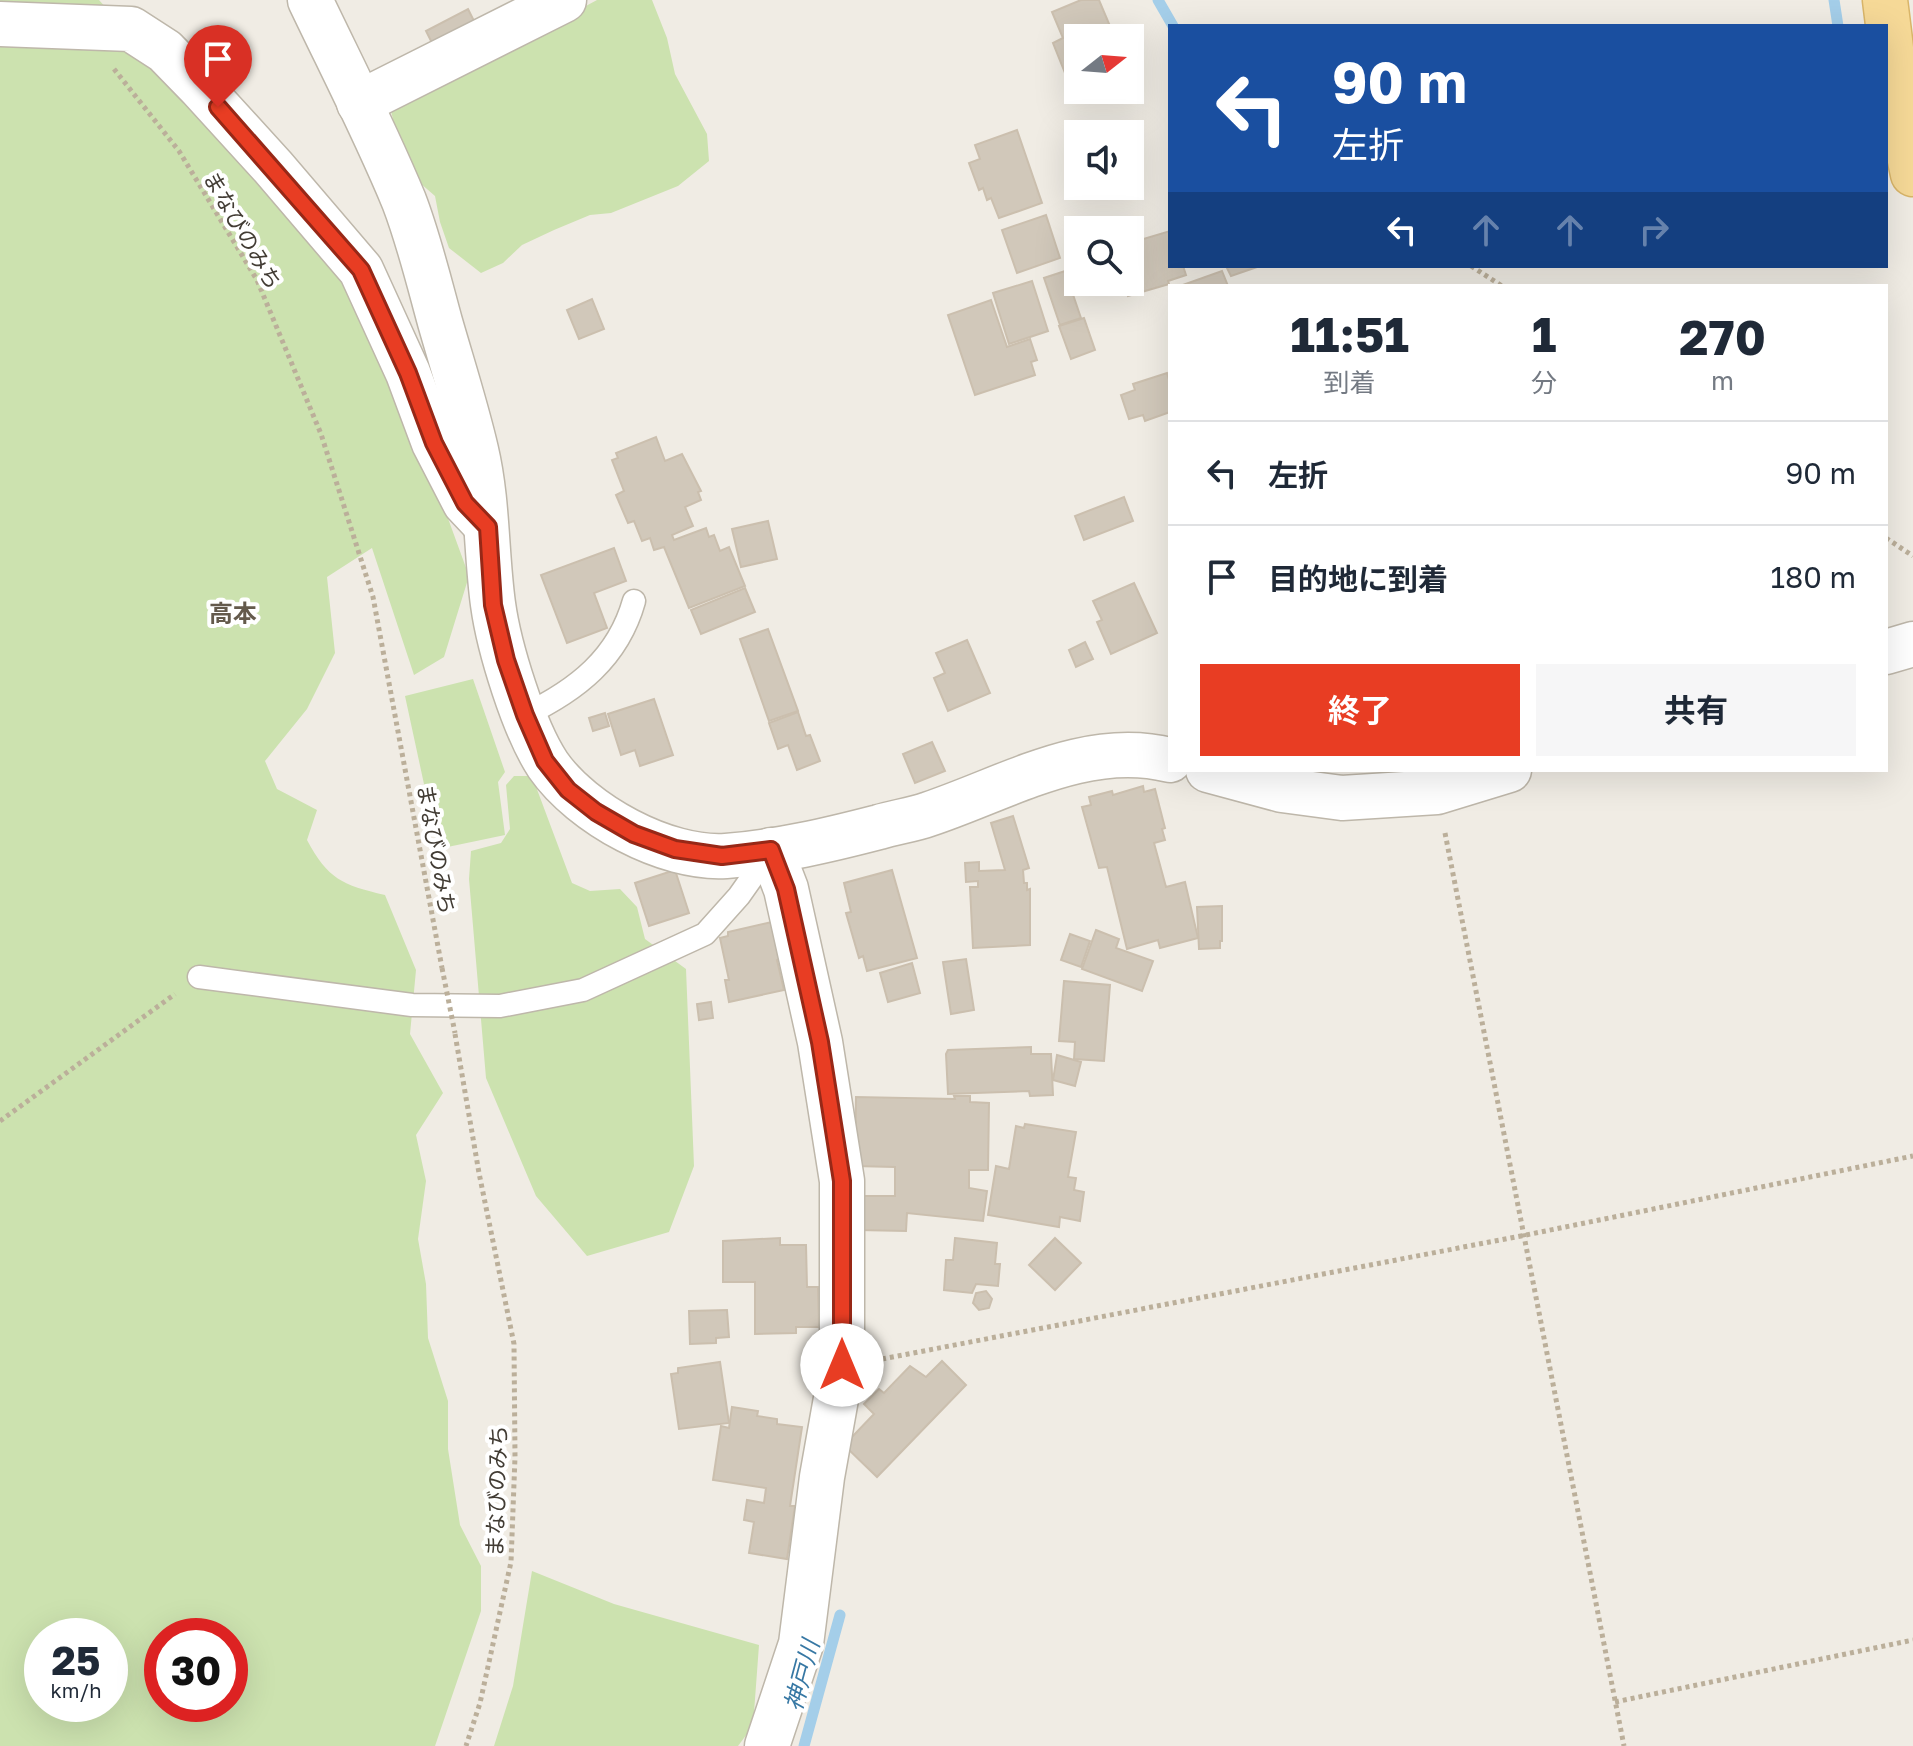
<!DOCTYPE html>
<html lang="ja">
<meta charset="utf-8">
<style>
:root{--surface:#fff;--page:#f6f6f7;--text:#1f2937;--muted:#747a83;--line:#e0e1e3;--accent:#e83d23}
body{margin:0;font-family:"Golos Text","Noto Sans JP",sans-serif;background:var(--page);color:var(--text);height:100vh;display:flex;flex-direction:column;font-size:30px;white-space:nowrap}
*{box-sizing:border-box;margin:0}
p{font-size:26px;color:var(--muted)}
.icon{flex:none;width:44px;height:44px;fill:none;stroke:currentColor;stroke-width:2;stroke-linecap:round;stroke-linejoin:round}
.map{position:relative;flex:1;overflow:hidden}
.drawer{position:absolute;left:1168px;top:284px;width:720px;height:488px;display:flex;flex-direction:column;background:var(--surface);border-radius:0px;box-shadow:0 8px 32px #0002}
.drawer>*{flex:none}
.guide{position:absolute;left:1168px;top:24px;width:720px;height:244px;border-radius:0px;box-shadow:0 8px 32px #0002;background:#1a4fa0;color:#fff;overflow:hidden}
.needle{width:52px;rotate:73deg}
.buttons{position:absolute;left:1064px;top:24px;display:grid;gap:16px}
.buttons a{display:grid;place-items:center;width:80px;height:80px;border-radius:0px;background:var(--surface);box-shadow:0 8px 32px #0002;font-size:40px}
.speed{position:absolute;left:24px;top:1618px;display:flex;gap:16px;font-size:40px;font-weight:700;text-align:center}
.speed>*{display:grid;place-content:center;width:104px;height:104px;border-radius:50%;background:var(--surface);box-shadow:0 8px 32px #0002;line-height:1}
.speed small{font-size:20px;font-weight:400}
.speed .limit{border:12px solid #d22;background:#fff;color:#111}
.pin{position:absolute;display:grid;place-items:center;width:68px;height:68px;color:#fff;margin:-82px -34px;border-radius:50% 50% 50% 0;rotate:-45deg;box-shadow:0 0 8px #0007}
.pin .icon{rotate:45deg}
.me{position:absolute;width:88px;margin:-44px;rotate:0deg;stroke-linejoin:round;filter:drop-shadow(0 0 6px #0008)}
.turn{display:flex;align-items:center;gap:28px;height:168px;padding:0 32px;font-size:36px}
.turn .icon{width:104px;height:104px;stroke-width:2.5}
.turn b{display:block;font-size:56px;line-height:68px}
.lanes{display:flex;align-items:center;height:76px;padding:0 32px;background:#0003;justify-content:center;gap:40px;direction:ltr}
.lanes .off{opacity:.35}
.eta{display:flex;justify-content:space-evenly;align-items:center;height:136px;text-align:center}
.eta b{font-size:48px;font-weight:700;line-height:56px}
.primary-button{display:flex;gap:16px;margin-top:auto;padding:16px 32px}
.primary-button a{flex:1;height:92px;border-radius:0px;background:var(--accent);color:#fff;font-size:32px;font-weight:700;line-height:92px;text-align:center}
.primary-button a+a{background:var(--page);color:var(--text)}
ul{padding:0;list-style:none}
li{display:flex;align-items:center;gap:24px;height:104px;padding:0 32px;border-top:2px solid var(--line)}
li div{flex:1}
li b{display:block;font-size:30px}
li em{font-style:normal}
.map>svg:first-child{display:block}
.green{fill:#cce2af;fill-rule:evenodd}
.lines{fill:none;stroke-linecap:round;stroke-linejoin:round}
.stream{stroke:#a4cee9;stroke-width:11}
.building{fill:#d1c8ba;stroke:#cbbfae;stroke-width:2}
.lane-casing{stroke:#beb7aa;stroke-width:25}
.street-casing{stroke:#beb7aa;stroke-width:47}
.primary-casing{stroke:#d9b569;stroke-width:47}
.path{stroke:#bbaf9a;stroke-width:5;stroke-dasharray:4 4;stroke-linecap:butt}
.lane{stroke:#fff;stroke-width:22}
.street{stroke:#fff;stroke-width:44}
.primary{stroke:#f6d997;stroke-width:44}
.path-bridge{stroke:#bbaf9a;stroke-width:5;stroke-dasharray:4 4;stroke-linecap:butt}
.route-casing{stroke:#972817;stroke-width:20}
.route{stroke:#e83d23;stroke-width:14}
.labels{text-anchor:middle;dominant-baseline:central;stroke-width:8;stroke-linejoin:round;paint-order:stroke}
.street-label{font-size:22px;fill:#423c34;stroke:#fff}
.neighbourhood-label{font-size:24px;font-weight:bold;fill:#645a4c;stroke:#fff}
.water-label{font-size:24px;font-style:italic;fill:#3778a4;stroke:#fff}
</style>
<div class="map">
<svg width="1913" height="1746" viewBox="0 0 1913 1746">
<rect width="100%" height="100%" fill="#f0ece4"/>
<g class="green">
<path d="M0,0H99L350,278L430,469L469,576L444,657L414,675L372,548L327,577L335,653L307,709L265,761L277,789L317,810L307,840C328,879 342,885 385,895L416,970L410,1034L443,1093L416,1135L426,1181L418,1239L426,1284L428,1338L448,1401V1449L460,1525L481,1566V1611L435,1746H0ZM42,1636H110V1704H42ZM162,1636H230V1704H162Z"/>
<path d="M597,0H652L667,38L675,74L707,134L709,161L678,186L611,213L590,215L554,230L522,245L503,263L481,273L449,248L440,222L435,196L412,176L401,152L391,111Z"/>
<path d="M473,679L505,772L498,782L505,835L438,849L405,696Z"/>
<path d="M514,776H532L572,883L590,891L620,889L637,907L645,939L686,969L694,1166L669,1232L587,1256L536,1196L486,1078L469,879L471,851L501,843L510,829L506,785Z"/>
<path d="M532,1571L614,1604L759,1645L753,1726L738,1746H494L513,1686Z"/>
</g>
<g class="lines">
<g class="stream">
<path d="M1158,0L1173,26"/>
<path d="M1834,0L1838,26"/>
<path d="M804,1746L840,1615"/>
</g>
</g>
<g class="building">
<path d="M1081,0H1099L1115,38H1078V68L1065,73L1053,43L1063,38L1052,12Z"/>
<path d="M468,9L474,21L432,43L426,31Z"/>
<path d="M1017,130L1042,203L999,218L991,198L987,200L983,188L979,190L969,163L980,159L975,145Z"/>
<path d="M1046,215L1060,258L1017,273L1002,230Z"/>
<path d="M1170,231V266H1183L1186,275L1168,281L1169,284L1128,296L1124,282H1130V243Z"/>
<path d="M1226,266H1260L1231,276Z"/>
<path d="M1065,271L1081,318L1060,325L1044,278Z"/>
<path d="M1222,271L1228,286H1180Z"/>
<path d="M1032,281L1048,331L1009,344L993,293Z"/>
<path d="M592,299L604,329L579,339L567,310Z"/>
<path d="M991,300L1007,347L1030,339L1037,360L1031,362L1035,375L975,395L948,315Z"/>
<path d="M1084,318L1095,350L1071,359L1059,326Z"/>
<path d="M1167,373L1170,383V412L1145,421L1143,415L1129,419L1121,395L1135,390L1133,384Z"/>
<path d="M656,437L665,461L682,454L701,491L698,492L701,500L685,507L693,526L672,535L674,540L706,528L709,537L714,535L720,551L729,547L745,586L689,608L664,547L654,550L650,538L642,541L634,521L628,523L616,495L624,491L612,460L618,458L616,453Z"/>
<path d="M1124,497L1133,521L1084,540L1075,516Z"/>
<path d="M768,521L777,559L741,567L732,529Z"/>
<path d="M614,548L626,581L594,593L607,628L567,643L541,575Z"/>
<path d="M1134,583L1157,633L1111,654L1097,622L1102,620L1093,601Z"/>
<path d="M745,588L755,612L701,634L691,610Z"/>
<path d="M768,629L798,711L769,721L740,639Z"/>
<path d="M967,640L990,693L948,711L934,678L945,673L936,653Z"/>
<path d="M1085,642L1093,659L1076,667L1069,650Z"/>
<path d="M654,699L673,755L640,766L635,750L621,755L608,714Z"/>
<path d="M798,712L806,736L810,735L820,761L797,770L788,745L778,749L769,723Z"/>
<path d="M605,713L609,726L593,731L589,718Z"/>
<path d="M932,742L945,771L915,783L903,754Z"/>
<path d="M1143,786L1144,792L1155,789L1165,828L1162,829L1165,840L1154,843L1166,887L1185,882L1198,938L1160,948L1158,940L1127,949L1107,867L1099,868L1082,807L1091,805L1089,797L1112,791L1113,795Z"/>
<path d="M1013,816L1029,868L1023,870L1024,883H1027V890L1030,889V945L973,948L970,887H978V881L966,882L965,863L979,862V871L1005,870L991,823Z"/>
<path d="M675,870L689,913L649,926L635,883Z"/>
<path d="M892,870L917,958L867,971L863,956L859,958L846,913L851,912L844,883Z"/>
<path d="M1222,906V941H1220V948L1199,949L1197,907Z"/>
<path d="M772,922L783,959L777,960L784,990L729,1002L725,980H729L720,938L728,936V932Z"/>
<path d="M1096,930L1119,939L1116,948L1153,961L1142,991L1082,969Z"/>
<path d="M1070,934L1090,941L1081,967L1061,960Z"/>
<path d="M966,959L974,1010L951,1014L943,962Z"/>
<path d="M912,963L920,993L888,1002L880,973Z"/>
<path d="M1064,981L1110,985L1104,1061L1074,1059L1075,1042L1059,1041Z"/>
<path d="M711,1002L713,1018L699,1020L697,1004Z"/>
<path d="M1031,1047V1054H1051L1053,1095L1030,1096L1029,1091L948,1094L946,1054L948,1050Z"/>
<path d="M1057,1055L1081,1062L1075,1086L1053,1080Z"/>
<path d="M954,1096H970V1102L989,1103L988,1170H969V1188L987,1191L983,1221L907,1213L906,1231L859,1230L860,1196H895V1167L855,1166L856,1097L955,1099Z"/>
<path d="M1025,1124L1076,1132L1068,1177L1076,1178L1074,1190L1084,1192L1080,1221L1060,1217L1059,1227L988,1215L996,1166L1009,1169L1016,1126L1024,1128Z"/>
<path d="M780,1238V1245H806L807,1287H818L819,1327H796V1333L755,1334V1282H723V1241Z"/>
<path d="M955,1238L997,1243L995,1264H1000L998,1286L976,1284L972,1293L944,1290L946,1260H953Z"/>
<path d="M1055,1238L1081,1263L1055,1290L1029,1265Z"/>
<path d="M986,1291L992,1299L989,1308L979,1310L973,1303L976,1293Z"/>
<path d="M727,1310L729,1337L716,1338V1343L690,1344L689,1311Z"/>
<path d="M942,1361L966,1385L877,1477L849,1450L851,1438L874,1414L864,1404L879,1389L884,1393L910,1366L926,1377Z"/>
<path d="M720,1362L729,1423L679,1429L671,1374L678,1373V1368Z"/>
<path d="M732,1407L758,1411L757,1416L777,1419V1424L802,1427L790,1506H795L787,1559L749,1553L754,1522L744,1520L747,1500L764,1503L766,1488L713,1480L721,1426L729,1428Z"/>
</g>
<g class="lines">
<g class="lane-casing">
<g id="lane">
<path d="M525,715C577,690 618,658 634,601"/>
<path d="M199,977L412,1005L500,1006L583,990L705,934L739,896L770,852"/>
</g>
</g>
<g class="street-casing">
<g id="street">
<path d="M310,0C342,67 376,133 404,201C419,240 429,282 440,322C452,364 466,407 476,450C488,501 486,553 493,604C499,648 524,729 548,765C582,814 666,860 726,856C778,852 829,840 879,827C895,822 913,820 929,814C1007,788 1086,739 1170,760"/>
<path d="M0,24L131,29L165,51L200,87L273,167L361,270L408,373L434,443L465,503L481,520"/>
<path d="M359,103L564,0"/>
<path d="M1886,652L1913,644"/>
<path d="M1208,770L1282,790L1342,798L1437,792L1509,770"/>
<path d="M767,1746L801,1644L822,1477L842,1365V1181L820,1042L786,889L771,850"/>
</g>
</g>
<g class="primary-casing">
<path id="primary" d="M1885,0L1898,105L1913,174"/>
</g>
<g class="path">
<path d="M114,69L179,151L257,280L321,434L373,597L442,968"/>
<path d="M1471,266L1502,286"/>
<path d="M1886,538L1913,556"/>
<path d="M1445,833L1624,1746"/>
<path d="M455,1034L479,1173L514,1344L515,1457L511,1562L480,1703L466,1746"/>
<path d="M0,1121L175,994"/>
<path d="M882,1359L1526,1235L1913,1156"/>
<path d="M1615,1702L1913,1640"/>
</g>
<use href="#lane" class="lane"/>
<use href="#street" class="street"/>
<use href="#primary" class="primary"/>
<path class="path-bridge" d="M442,968L455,1033"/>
</g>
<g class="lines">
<g class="route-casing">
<path id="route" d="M218,107L361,270L408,373L434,443L465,503L488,527L493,605L506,660L525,715L545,761L568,790L596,812L634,834L675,849L722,856L771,850L786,889L820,1042L842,1181V1365"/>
</g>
<use href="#route" class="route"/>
</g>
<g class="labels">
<g class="street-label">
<text transform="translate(243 230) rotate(60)">まなびのみち</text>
<text transform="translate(437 849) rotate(80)">まなびのみち</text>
<text transform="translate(496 1491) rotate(-88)">まなびのみち</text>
</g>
<g class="neighbourhood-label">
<text x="233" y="612">高本</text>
</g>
<g class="water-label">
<text transform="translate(801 1675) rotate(-75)">神戸川</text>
</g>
</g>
</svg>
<div class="buttons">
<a><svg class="needle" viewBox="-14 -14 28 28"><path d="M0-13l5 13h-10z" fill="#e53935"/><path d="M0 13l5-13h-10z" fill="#747a83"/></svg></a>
<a><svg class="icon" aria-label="sound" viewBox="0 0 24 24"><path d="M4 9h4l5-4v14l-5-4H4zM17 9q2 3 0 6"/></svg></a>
<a><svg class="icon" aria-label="search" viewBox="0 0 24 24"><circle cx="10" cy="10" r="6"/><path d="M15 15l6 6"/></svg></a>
</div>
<div class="speed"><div>25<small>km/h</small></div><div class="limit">30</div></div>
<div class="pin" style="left:218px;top:107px;background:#d93025"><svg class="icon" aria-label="arrive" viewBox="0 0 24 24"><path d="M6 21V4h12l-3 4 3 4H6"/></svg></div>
<svg class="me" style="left:842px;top:1365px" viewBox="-20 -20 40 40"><circle r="19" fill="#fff"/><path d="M0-13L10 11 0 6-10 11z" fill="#e83d23"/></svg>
<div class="guide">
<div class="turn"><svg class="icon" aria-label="left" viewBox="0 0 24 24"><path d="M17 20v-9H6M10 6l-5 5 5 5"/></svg><div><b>90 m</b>左折</div></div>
<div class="lanes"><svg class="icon" aria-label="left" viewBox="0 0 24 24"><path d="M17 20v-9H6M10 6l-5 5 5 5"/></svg><svg class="icon off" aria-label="ahead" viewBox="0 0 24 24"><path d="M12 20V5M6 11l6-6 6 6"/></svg><svg class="icon off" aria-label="ahead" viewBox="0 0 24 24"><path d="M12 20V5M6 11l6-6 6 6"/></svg><svg class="icon off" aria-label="right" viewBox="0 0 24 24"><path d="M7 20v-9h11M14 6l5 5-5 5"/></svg></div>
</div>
<section class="drawer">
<div class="eta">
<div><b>11:51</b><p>到着</p></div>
<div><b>1</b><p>分</p></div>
<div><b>270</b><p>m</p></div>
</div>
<ul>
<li><svg class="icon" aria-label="left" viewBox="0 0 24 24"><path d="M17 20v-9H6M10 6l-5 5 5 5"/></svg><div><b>左折</b></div><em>90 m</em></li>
<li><svg class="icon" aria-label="arrive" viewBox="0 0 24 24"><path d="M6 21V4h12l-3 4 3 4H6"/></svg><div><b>目的地に到着</b></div><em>180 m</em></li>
</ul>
<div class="primary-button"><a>終了</a><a>共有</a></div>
</section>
</div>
